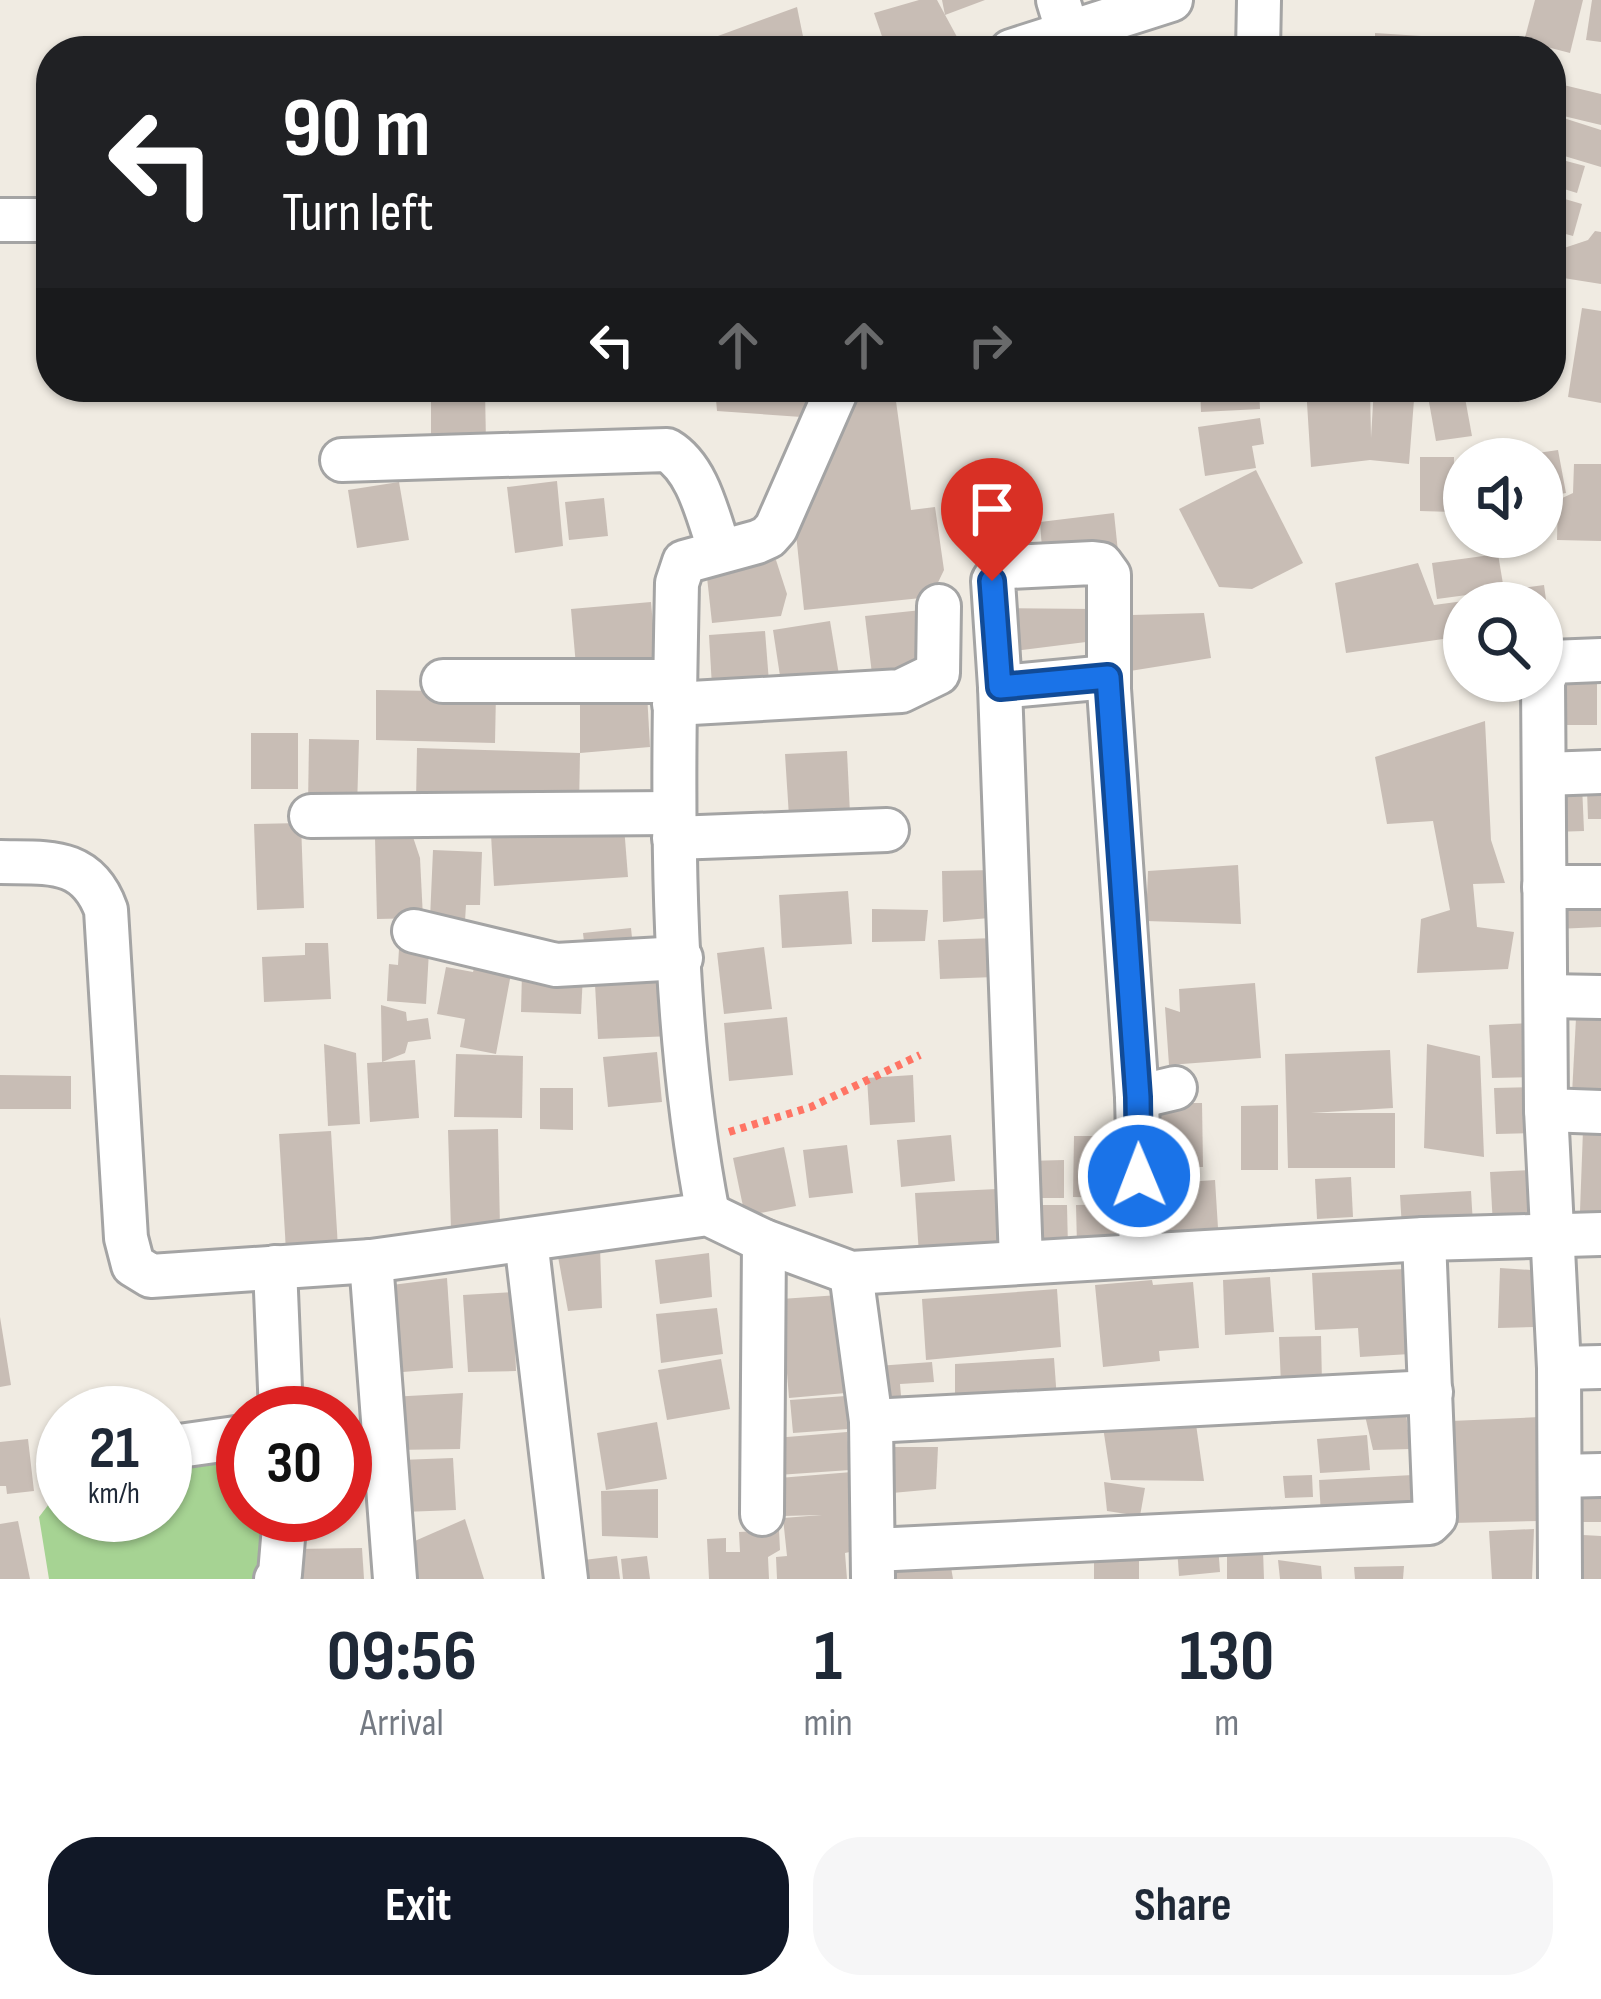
<!DOCTYPE html>
<style>
:root{--surface:#fff;--page:#f6f6f7;--text:#1f2937;--muted:#747a83;--accent:#111827}
body{margin:0;font-family:"Sofia Sans Condensed",sans-serif;background:var(--page);color:var(--text);height:100vh;display:flex;flex-direction:column;font-size:45px;white-space:nowrap}
*{box-sizing:border-box;margin:0}
p{font-size:39px;color:var(--muted)}
.icon{flex:none;width:66px;height:66px;fill:none;stroke:currentColor;stroke-width:2;stroke-linecap:round;stroke-linejoin:round}
.map{position:relative;height:1579px;overflow:hidden}
.side{display:flex;flex-direction:column;background:var(--surface);flex:1}
.side>*{flex:none}
.hud{position:absolute;left:36px;top:36px;width:1530px;height:366px;border-radius:48px;box-shadow:0 3px 9px #0004;background:#202124;color:#fff;overflow:hidden}
.controls{position:absolute;left:1443px;top:438px;display:grid;gap:24px}
.controls a{display:grid;place-items:center;width:120px;height:120px;border-radius:50%;background:var(--surface);box-shadow:0 3px 9px #0004;font-size:60px}
.speed{position:absolute;left:36px;top:1386px;display:flex;gap:24px;font-size:60px;font-weight:700;text-align:center}
.speed>*{display:grid;place-content:center;width:156px;height:156px;border-radius:50%;background:var(--surface);box-shadow:0 3px 9px #0004;line-height:1}
.speed small{font-size:30px;font-weight:400}
.speed .limit{border:18px solid #d22;background:#fff;color:#111}
.pin{position:absolute;display:grid;place-items:center;width:102px;height:102px;color:#fff;margin:-123px -51px;border-radius:50% 50% 50% 0;rotate:-45deg;box-shadow:0 0 12px #0007}
.pin .icon{rotate:45deg}
.me{position:absolute;width:132px;margin:-66px;rotate:359deg;stroke-linejoin:round;filter:drop-shadow(0 0 9px #0008)}
.turn{display:flex;align-items:center;gap:42px;height:252px;padding:0 48px;font-size:54px}
.turn .icon{width:156px;height:156px;stroke-width:2.5}
.turn b{display:block;font-size:84px;line-height:102px}
.lanes{display:flex;align-items:center;height:114px;padding:0 48px;background:#0003;justify-content:center;gap:60px;direction:ltr}
.lanes .off{opacity:.35}
.eta{display:flex;justify-content:space-evenly;align-items:center;height:204px;text-align:center}
.eta b{font-size:72px;font-weight:700;line-height:84px}
.button{display:flex;gap:24px;margin-top:auto;padding:24px 48px}
.button a{flex:1;height:138px;border-radius:48px;background:var(--accent);color:#fff;font-size:48px;font-weight:700;line-height:138px;text-align:center}
.button a+a{background:var(--page);color:var(--text)}
.map>svg:first-child{display:block}
.forest{fill:#a6d393}
.building{fill:#c8bdb5}
.lines{fill:none;stroke-linecap:round;stroke-linejoin:round}
.minor-casing{stroke:#a4a4a4;stroke-width:48}
.path{stroke:#ff7464;stroke-width:8;stroke-dasharray:6 6;stroke-linecap:butt}
.minor{stroke:#fff;stroke-width:42}
.route-casing{stroke:#114b97;stroke-width:30}
.route{stroke:#1a73e8;stroke-width:21}
</style>
<div class="map">
<svg width="1601" height="1579" viewBox="0 0 1601 1579">
<rect width="100%" height="100%" fill="#f0ebe2"/>
<path class="forest" d="M243,1450V1515H292L290,1579H49L39,1517L52,1500L63,1497V1515H165V1471Z"/>
<g class="building">
<path d="M919,0H937L963,48L887,51L874,13Z"/>
<path d="M942,0H985L945,15Z"/>
<path d="M1535,0H1583L1570,53L1524,41Z"/>
<path d="M1592,0H1601V42L1586,40Z"/>
<path d="M797,7L806,51H700L699,43Z"/>
<path d="M1375,33L1452,38L1451,51H1375Z"/>
<path d="M1551,82L1601,94V125L1551,113Z"/>
<path d="M1551,114L1601,130V167L1551,152Z"/>
<path d="M1551,157L1585,166L1577,193L1551,185Z"/>
<path d="M1551,195L1582,204L1573,236L1551,230Z"/>
<path d="M1595,231L1601,232V284L1557,277L1561,249L1588,240Z"/>
<path d="M1582,308L1601,311V403L1568,397Z"/>
<path d="M715,387H820L816,418L717,411Z"/>
<path d="M1200,387H1259L1260,409L1201,412Z"/>
<path d="M1306,387H1370L1371,438L1374,387H1415L1409,464L1370,460L1311,467Z"/>
<path d="M1463,387L1472,436L1436,441L1427,391Z"/>
<path d="M485,390L486,443L431,444V391Z"/>
<path d="M895,394L911,510L935,507L944,570L931,597L804,610L796,534L850,400Z"/>
<path d="M1260,418L1264,444L1252,446L1256,468L1205,476L1198,427Z"/>
<path d="M1558,450L1566,493L1542,497V459L1517,456Z"/>
<path d="M1420,457H1454L1453,512L1420,511Z"/>
<path d="M1574,464H1601V541L1557,540L1558,500L1573,493Z"/>
<path d="M1256,470L1303,563L1252,589L1219,587L1179,509Z"/>
<path d="M557,481L563,546L515,553L507,487Z"/>
<path d="M399,482L409,540L357,548L348,490Z"/>
<path d="M604,498L608,536L569,540L565,502Z"/>
<path d="M1114,513L1118,552L1043,562L1040,522Z"/>
<path d="M1498,554L1504,590L1437,599L1432,563Z"/>
<path d="M776,560L787,594L781,616L712,623L706,568Z"/>
<path d="M1418,563L1434,605L1464,601V636L1346,653L1335,583Z"/>
<path d="M1544,585L1547,607H1542V603H1510L1508,590Z"/>
<path d="M651,602L656,659L576,666L571,609Z"/>
<path d="M1002,608L1094,609L1102,640L1005,652Z"/>
<path d="M931,609L923,668L872,674L865,616Z"/>
<path d="M1204,613L1211,658L1130,671L1132,615Z"/>
<path d="M830,621L839,675L811,679L780,676L773,630Z"/>
<path d="M765,631L769,682L712,687L709,635Z"/>
<path d="M1559,677H1597V725H1558Z"/>
<path d="M376,690L496,692L495,743L376,740Z"/>
<path d="M647,693L650,747L580,753V696Z"/>
<path d="M1485,721L1491,840L1505,883L1473,884L1477,927L1514,932L1508,969L1417,973L1421,919L1450,910L1433,821L1387,824L1375,757Z"/>
<rect x="251" y="733" width="47" height="56"/>
<path d="M309,739L359,740L357,808L308,806Z"/>
<path d="M417,748L580,753L579,807L416,802Z"/>
<path d="M847,751L850,814L789,817L785,754Z"/>
<path d="M1582,785L1584,831L1553,832L1551,787Z"/>
<path d="M1587,790H1601V819H1588Z"/>
<path d="M301,823L304,908L257,910L254,824Z"/>
<path d="M624,826L628,877L494,886L491,835Z"/>
<path d="M413,837L420,858L423,918L377,919L375,838Z"/>
<path d="M433,850L482,852L480,905H466L465,921L430,919Z"/>
<path d="M1238,865L1241,924L1146,921L1148,871Z"/>
<path d="M996,870L1001,917L943,922L942,871Z"/>
<path d="M848,891L852,944L782,948L779,895Z"/>
<path d="M1601,904V927L1556,929L1555,906Z"/>
<path d="M872,909L928,910L925,941L872,942Z"/>
<path d="M631,928L634,957L586,961L583,933Z"/>
<path d="M995,938V977L940,979L938,940Z"/>
<path d="M305,943H328L331,999L264,1002L262,957L305,955Z"/>
<path d="M764,947L772,1009L724,1014L717,953Z"/>
<path d="M399,949L429,951L426,1004L387,1001L389,964L398,965Z"/>
<path d="M477,956L513,963L496,1054L460,1047L465,1019L437,1014L446,967L473,972Z"/>
<path d="M670,962L673,1036L598,1039L594,966Z"/>
<path d="M522,972L583,974L581,1014L521,1012Z"/>
<path d="M1255,983L1261,1058L1169,1065L1165,1007L1180,1012L1179,989Z"/>
<path d="M381,1005L406,1012L407,1021L428,1018L431,1039L408,1042L405,1053L382,1062Z"/>
<path d="M787,1017L793,1075L729,1081L724,1023Z"/>
<path d="M1576,1018L1601,1019V1095L1572,1094Z"/>
<path d="M1529,1023L1532,1077L1492,1078L1489,1025Z"/>
<path d="M324,1044L356,1053L360,1124L328,1126Z"/>
<path d="M1427,1044L1480,1056L1484,1157L1424,1148Z"/>
<path d="M1390,1050L1393,1108L1311,1113H1395V1168H1288L1285,1054Z"/>
<path d="M657,1052L662,1102L608,1107L603,1057Z"/>
<path d="M456,1054L523,1056L522,1118L454,1117Z"/>
<path d="M415,1060L419,1118L370,1122L367,1063Z"/>
<path d="M0,1075L71,1076V1109H0Z"/>
<path d="M913,1075L915,1122L870,1125L867,1078Z"/>
<path d="M1535,1087L1536,1133L1496,1134L1494,1088Z"/>
<path d="M540,1088H573V1130L540,1129Z"/>
<path d="M1159,1103H1202L1203,1167H1159Z"/>
<path d="M1278,1105V1170H1241V1106Z"/>
<path d="M498,1129L500,1229L451,1230L448,1130Z"/>
<path d="M1583,1130L1601,1131V1211H1580Z"/>
<path d="M331,1131L338,1248L286,1251L279,1134Z"/>
<path d="M951,1135L955,1181L901,1187L897,1140Z"/>
<path d="M1074,1136H1118L1117,1198L1073,1197Z"/>
<path d="M847,1145L853,1193L809,1198L803,1150Z"/>
<path d="M784,1147L796,1206L745,1216L733,1158Z"/>
<path d="M1064,1160V1198H1027L1026,1161Z"/>
<path d="M1529,1170L1532,1224L1493,1226L1490,1172Z"/>
<path d="M1351,1177L1353,1217L1317,1219L1315,1179Z"/>
<path d="M1215,1180L1219,1244L1161,1247L1157,1184Z"/>
<path d="M997,1189L1001,1251L919,1255L915,1193Z"/>
<path d="M1471,1191L1473,1225L1402,1229L1400,1195Z"/>
<path d="M1123,1204V1237L1077,1246L1076,1205Z"/>
<path d="M1041,1205H1067L1068,1248H1042Z"/>
<path d="M600,1247L602,1308L568,1311L557,1251Z"/>
<path d="M709,1253L712,1297L660,1304L655,1260Z"/>
<path d="M1500,1268L1532,1270L1534,1327L1498,1328Z"/>
<path d="M1406,1269L1410,1354L1360,1357L1358,1328L1315,1330L1312,1273Z"/>
<path d="M1270,1277L1274,1332L1225,1335L1223,1280Z"/>
<path d="M447,1278L453,1368L390,1373L384,1286Z"/>
<path d="M1152,1280L1153,1285L1193,1282L1199,1348L1159,1351L1160,1361L1103,1367L1095,1285Z"/>
<path d="M1057,1289L1061,1347L926,1360L922,1299Z"/>
<path d="M513,1292L516,1371L468,1372L463,1295Z"/>
<path d="M839,1295L846,1393L789,1398L781,1299Z"/>
<path d="M717,1308L723,1354L661,1363L656,1314Z"/>
<path d="M0,1317L11,1385L0,1387Z"/>
<path d="M1321,1336L1322,1384L1281,1385L1279,1337Z"/>
<path d="M1054,1358L1057,1400L955,1406V1364Z"/>
<path d="M721,1359L730,1409L667,1420L658,1370Z"/>
<path d="M932,1362L934,1382L900,1384L902,1407L880,1408L877,1366Z"/>
<path d="M463,1393L460,1449L393,1450L390,1397Z"/>
<path d="M846,1396L848,1429L793,1433L790,1400Z"/>
<path d="M1405,1403L1410,1449L1373,1450L1363,1407Z"/>
<path d="M1540,1417V1521L1453,1523L1451,1421Z"/>
<path d="M657,1422L667,1479L606,1490L597,1433Z"/>
<path d="M1196,1424L1204,1481L1111,1480L1103,1427Z"/>
<path d="M847,1432L850,1470L778,1475L775,1438Z"/>
<path d="M1367,1435L1370,1470L1320,1473L1317,1439Z"/>
<path d="M28,1439L34,1491L7,1494L6,1486H0V1442Z"/>
<path d="M889,1447H938L936,1489L892,1493Z"/>
<path d="M453,1458L456,1510L403,1512L400,1460Z"/>
<path d="M852,1472L859,1550L845,1553L847,1579H777L776,1557L787,1556L783,1518L822,1515L783,1516L779,1478Z"/>
<path d="M1312,1475L1313,1497L1285,1498L1283,1476Z"/>
<path d="M1413,1475L1415,1511L1321,1516L1319,1480Z"/>
<path d="M1104,1482L1145,1488L1140,1516L1107,1511Z"/>
<path d="M1601,1485V1522H1573L1572,1486Z"/>
<path d="M658,1489V1538L602,1536L601,1491Z"/>
<path d="M465,1519L484,1579H410L408,1544Z"/>
<path d="M18,1521L30,1579H0V1524Z"/>
<path d="M1534,1529L1532,1579H1492L1489,1531Z"/>
<path d="M779,1530L780,1550L768,1557L769,1579H709L707,1539L726,1538V1552H740L739,1532Z"/>
<path d="M1583,1535L1601,1536V1579H1581Z"/>
<path d="M1218,1544L1220,1572L1179,1576L1177,1547Z"/>
<path d="M362,1548L364,1579H296L293,1549Z"/>
<path d="M1263,1550L1264,1579H1227V1551Z"/>
<rect x="1094" y="1554" width="45" height="25"/>
<path d="M617,1556L620,1579H569L567,1562Z"/>
<path d="M647,1556L650,1579H623L621,1559Z"/>
<path d="M1278,1560L1321,1566L1322,1579H1280Z"/>
<path d="M950,1561L953,1579H895L894,1565Z"/>
<path d="M1404,1566L1403,1579H1355L1354,1567Z"/>
</g>
<g class="lines">
<g class="minor-casing">
<g id="minor">
<path d="M1058,0L1069,36"/>
<path d="M1011,51L1171,0"/>
<path d="M1258,51L1259,0"/>
<path d="M0,220H51"/>
<path d="M342,460L667,450C699,469 708,518 720,551"/>
<path d="M443,681H675"/>
<path d="M1000,687L1108,677"/>
<path d="M674,704L901,691L938,673L939,606"/>
<path d="M1544,774L1601,772"/>
<path d="M311,816L672,813"/>
<path d="M674,838L887,830"/>
<path d="M0,862C48,863 87,857 106,910L126,1238L133,1265L151,1276L371,1261L708,1214L764,1241L851,1273L1424,1239L1601,1234"/>
<path d="M1544,887H1601"/>
<path d="M414,931L556,965L681,958"/>
<path d="M1547,996L1601,997"/>
<path d="M1137,1097L1175,1088"/>
<path d="M1546,1110L1601,1112"/>
<path d="M708,1214C668,1009 673,792 677,583L684,562L757,542L768,537L776,528L838,387"/>
<path d="M526,1240L566,1579"/>
<path d="M371,1261L395,1579"/>
<path d="M1021,1261L1000,687L993,581L1000,570L1009,567L1093,563L1101,564L1109,575V689L1137,1097L1141,1255"/>
<path d="M275,1267L281,1413"/>
<path d="M851,1273L871,1421L873,1577"/>
<path d="M1559,1368L1601,1367"/>
<path d="M871,1421L1431,1392"/>
<path d="M165,1448L243,1437"/>
<path d="M1560,1476L1601,1475"/>
<path d="M762,1514L764,1241"/>
<path d="M874,1550L1429,1523L1435,1517L1424,1239"/>
<path d="M276,1579L280,1574L285,1515"/>
<path d="M1560,1579L1559,1368L1546,1110L1543,681L1551,662L1601,660"/>
</g>
</g>
<path class="path" d="M729,1132L811,1107L920,1055"/>
<use href="#minor" class="minor"/>
</g>
<g class="lines">
<g class="route-casing">
<path id="route" d="M992,581L1000,687L1108,677L1138,1097L1139,1176"/>
</g>
<use href="#route" class="route"/>
</g>
</svg>
<div class="controls">
<a><svg class="icon" aria-label="sound" viewBox="0 0 24 24"><path d="M4 9h4l5-4v14l-5-4H4zM17 9q2 3 0 6"/></svg></a>
<a><svg class="icon" aria-label="search" viewBox="0 0 24 24"><circle cx="10" cy="10" r="6"/><path d="M15 15l6 6"/></svg></a>
</div>
<div class="speed"><div>21<small>km/h</small></div><div class="limit">30</div></div>
<div class="pin" style="left:992px;top:581px;background:#d93025"><svg class="icon" aria-label="arrive" viewBox="0 0 24 24"><path d="M6 21V4h12l-3 4 3 4H6"/></svg></div>
<svg class="me" style="left:1139px;top:1176px" viewBox="-20 -20 40 40"><circle r="17" fill="#1a73e8" stroke="#fff" stroke-width="3"/><path d="M0-11L8 9 0 5-8 9z" fill="#fff"/></svg>
<div class="hud">
<div class="turn"><svg class="icon" aria-label="left" viewBox="0 0 24 24"><path d="M17 20v-9H6M10 6l-5 5 5 5"/></svg><div><b>90 m</b>Turn left</div></div>
<div class="lanes"><svg class="icon" aria-label="left" viewBox="0 0 24 24"><path d="M17 20v-9H6M10 6l-5 5 5 5"/></svg><svg class="icon off" aria-label="ahead" viewBox="0 0 24 24"><path d="M12 20V5M6 11l6-6 6 6"/></svg><svg class="icon off" aria-label="ahead" viewBox="0 0 24 24"><path d="M12 20V5M6 11l6-6 6 6"/></svg><svg class="icon off" aria-label="right" viewBox="0 0 24 24"><path d="M7 20v-9h11M14 6l5 5-5 5"/></svg></div>
</div>
</div>
<section class="side">
<div class="eta">
<div><b>09:56</b><p>Arrival</p></div>
<div><b>1</b><p>min</p></div>
<div><b>130</b><p>m</p></div>
</div>
<div class="button"><a>Exit</a><a>Share</a></div>
</section>
